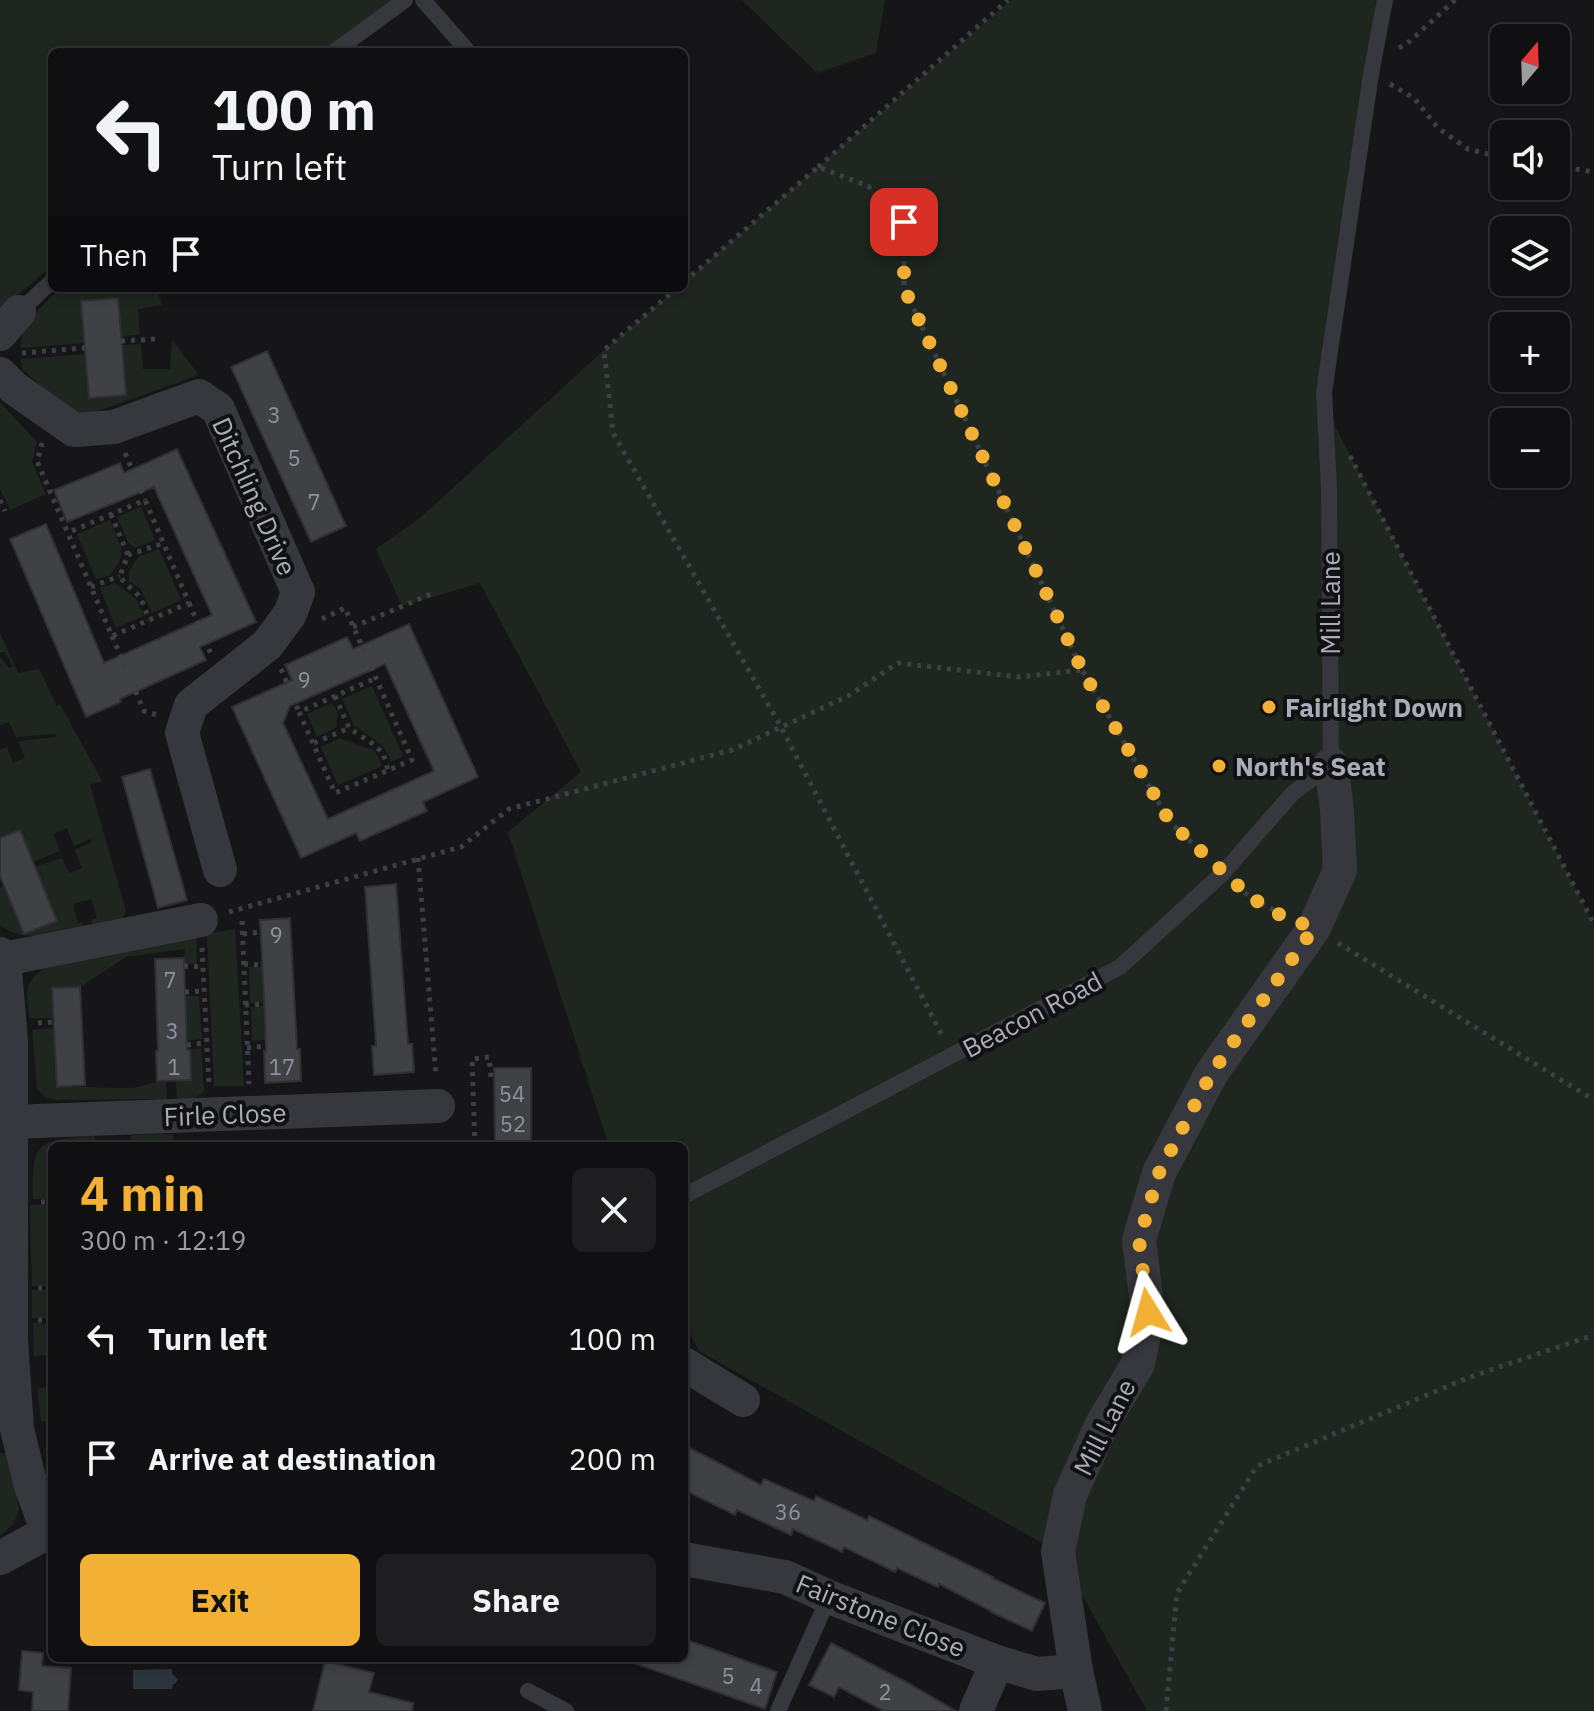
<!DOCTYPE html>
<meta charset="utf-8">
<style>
:root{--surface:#101012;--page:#1e1e20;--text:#f1f3f6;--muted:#9c9d9f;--line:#303032;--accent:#f2b134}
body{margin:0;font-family:"IBM Plex Sans",sans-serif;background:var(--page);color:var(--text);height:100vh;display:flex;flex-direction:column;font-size:30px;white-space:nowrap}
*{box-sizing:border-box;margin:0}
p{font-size:26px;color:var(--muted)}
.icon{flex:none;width:44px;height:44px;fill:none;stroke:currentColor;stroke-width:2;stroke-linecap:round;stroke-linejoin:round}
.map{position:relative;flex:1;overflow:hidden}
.sheet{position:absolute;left:48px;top:1142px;width:640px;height:520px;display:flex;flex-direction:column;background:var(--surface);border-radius:12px;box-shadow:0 4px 12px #0003,0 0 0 2px var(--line)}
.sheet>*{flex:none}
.banner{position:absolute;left:48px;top:48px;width:640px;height:244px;border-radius:12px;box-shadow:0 4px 12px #0003,0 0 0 2px var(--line);background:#101012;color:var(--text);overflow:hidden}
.needle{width:52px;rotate:19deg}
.tools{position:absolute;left:1490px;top:24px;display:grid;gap:16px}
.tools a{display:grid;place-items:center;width:80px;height:80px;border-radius:12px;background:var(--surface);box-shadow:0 4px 12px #0003,0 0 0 2px var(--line);font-size:40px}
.pin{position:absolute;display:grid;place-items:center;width:68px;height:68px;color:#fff;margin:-34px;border-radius:16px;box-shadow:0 4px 12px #0006}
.me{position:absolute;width:88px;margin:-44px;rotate:352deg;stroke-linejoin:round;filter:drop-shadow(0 0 6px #0008)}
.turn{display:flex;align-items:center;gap:28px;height:168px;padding:0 32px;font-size:36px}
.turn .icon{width:104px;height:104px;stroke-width:2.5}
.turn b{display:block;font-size:56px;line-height:68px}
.then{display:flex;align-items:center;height:76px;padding:0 32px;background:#0003;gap:16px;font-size:30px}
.round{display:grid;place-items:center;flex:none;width:84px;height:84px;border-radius:12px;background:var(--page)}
.summary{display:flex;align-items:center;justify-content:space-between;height:136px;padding:0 32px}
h1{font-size:48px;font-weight:800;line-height:60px;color:var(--accent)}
.action{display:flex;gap:16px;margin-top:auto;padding:16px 32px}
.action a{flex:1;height:92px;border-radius:12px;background:var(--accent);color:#111;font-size:32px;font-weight:800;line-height:92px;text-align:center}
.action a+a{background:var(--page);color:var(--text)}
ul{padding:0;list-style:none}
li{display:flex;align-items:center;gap:24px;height:120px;padding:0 32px}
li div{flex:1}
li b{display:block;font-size:30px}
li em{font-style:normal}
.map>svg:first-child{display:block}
.green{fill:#1e261f}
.water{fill:#2c353c}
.building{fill:#404145;stroke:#303034;stroke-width:2;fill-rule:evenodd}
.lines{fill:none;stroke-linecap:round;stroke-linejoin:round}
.path{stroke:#3d3f44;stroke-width:5;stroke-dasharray:4 6;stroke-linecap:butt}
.service{stroke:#37383d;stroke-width:16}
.minor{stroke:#37383d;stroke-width:34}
.route{stroke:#f2b134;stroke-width:14;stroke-dasharray:0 25.2}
.poi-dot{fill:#f2b134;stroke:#111113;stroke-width:3}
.labels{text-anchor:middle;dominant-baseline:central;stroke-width:8;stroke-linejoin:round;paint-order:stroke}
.number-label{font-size:22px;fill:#8e929b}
.street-label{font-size:26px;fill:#a8adb8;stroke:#111113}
.poi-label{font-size:26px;font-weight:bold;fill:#a8adb8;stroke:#111113;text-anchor:start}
</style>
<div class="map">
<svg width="1594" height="1711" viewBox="0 0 1594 1711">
<rect width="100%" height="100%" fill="#161618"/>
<g class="green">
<path d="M0,0H395L323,52H52V266L0,310Z"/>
<path d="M742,0H885L876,53L817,73Z"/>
<path d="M1011,0H1385L1324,392L1336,428L1594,924V1711H1147L1058,1552L699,1351L684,1322V1146H609L508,832L581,772L480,583L402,606L376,549L420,518L604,350L677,288H684V282Z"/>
<path d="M60,288H156L162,305L138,309L140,334L121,337L117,298L82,301L85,343L20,348L25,324Z"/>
<path d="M172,340L199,375L93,413L80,414L54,398L23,370L20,359L86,354L89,398L125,395L122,345L141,344L143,369H170Z"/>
<path d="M0,402L37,442L32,462L46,494L10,510L0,489Z"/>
<path d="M141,507L155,540L135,548L128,542L117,517Z"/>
<path d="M110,520L121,547V555L119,563L109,576L96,579L77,534Z"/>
<path d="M159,549L181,600L152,613L141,590L129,581V572L138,557Z"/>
<path d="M115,583L136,599L144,616L116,628L100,588Z"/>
<path d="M0,633L18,673L39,669L57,706L60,704L102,781L90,785L126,911C121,926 106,925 92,927L91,920L97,918L91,899L73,904L78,923L82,922L85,928C57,935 24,944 0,925V888L4,886L24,934L56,921L35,867L62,858L69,873L82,868L75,850L92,842L91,839L74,846L67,828L53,834L60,851L33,862L20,830L0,838V750L7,747L13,763L25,758L18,741L57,737L55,734L16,737L9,722L0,725V657L9,668L13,666L5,652H0Z"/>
<path d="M372,686L403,756L391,762L384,747L354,725L342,699Z"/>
<path d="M332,703L338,712L336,728L317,737L307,714Z"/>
<path d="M340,738L366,748L372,749L376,753L382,766L338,785L321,747Z"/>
<path d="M235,929L244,1086H214L207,934Z"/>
<path d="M196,935L197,964H184L185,949L126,957L80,987L52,989L53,1018H30C27,995 22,984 43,969Z"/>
<path d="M249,967H263L264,1002L250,1003Z"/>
<path d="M185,996H199L202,1039L187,1041Z"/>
<path d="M265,1006L266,1040L252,1041L251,1007Z"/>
<path d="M54,1028L58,1087C82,1086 105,1088 129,1088C141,1088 153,1081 166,1081L167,1099L56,1100L45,1097L37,1089L32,1030Z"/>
<path d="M201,1048L204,1091L193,1100H177L176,1081L191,1080L190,1050Z"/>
<path d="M173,1134L174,1146H130L131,1135Z"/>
<path d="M95,1136L97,1146H52V1199H33C31,1138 39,1141 95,1136Z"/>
<path d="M30,1205H52V1286H32Z"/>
<rect x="32" y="1290" width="20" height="28"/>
<path d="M33,1323H52V1355L34,1356Z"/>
<path d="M52,1387V1422L41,1421L37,1388Z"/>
<path d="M0,1453H8L19,1509L14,1523L0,1536Z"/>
</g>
<path class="water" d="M172,1669V1674L178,1679L175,1684H173L172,1689H133V1670Z"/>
<g class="building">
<path d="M118,298L126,395L89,398L81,301Z"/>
<path d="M267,351L346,526L311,542L231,367Z"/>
<path d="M177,449L256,622L200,647L206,660L120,699L121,702L86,717L10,539L46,524L104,663L212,615L154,487L67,522L54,490L120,463L124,473Z"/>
<path d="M409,624L478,777L423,802L427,811L360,841L356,833L301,858L232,707L292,680L285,665L347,637L353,649ZM385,664L434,771L328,819L283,723L290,706Z"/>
<path d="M150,769L187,900L158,908L122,777Z"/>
<path d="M20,830L57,921L24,934L0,876V838Z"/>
<path d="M396,884L408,1044H412L414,1072L374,1075L372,1046H376L365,887Z"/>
<path d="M290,918L297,1049H300L301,1081L265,1083L264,1051H266L265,1018L260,920Z"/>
<path d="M184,958L187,1050H190L191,1080L157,1081L156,1051H158L155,959Z"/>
<path d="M80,987L85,1085L57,1087L52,988Z"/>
<path d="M494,1068H531V1141H495Z"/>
<path d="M684,1445L761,1485L764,1479L814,1501L816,1496L867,1520L869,1516L993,1577L992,1578L1045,1603L1032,1631L991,1612V1611L939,1584L938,1587L897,1568L895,1572L844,1547L842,1552L793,1529L791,1535L737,1510L735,1515L684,1490Z"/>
<path d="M684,1639L777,1672L765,1709L628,1661L629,1658H684Z"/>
<path d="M831,1643L906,1682L956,1711H884L839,1687L834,1697L809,1685Z"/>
<path d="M22,1651L43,1653L42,1666L71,1668L68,1711H32L33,1692L19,1690Z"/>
<path d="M325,1661L374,1673L369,1692L413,1703L412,1711H313Z"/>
</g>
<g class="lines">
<g class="path">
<path d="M1399,48L1410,41L1455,0"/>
<path d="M1390,84L1414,98L1438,128L1468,149L1504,158"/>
<path d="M1556,166L1594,172"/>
<path d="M818,167L1008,0"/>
<path d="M684,282L818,167L868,186L904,222V288L1082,670L1170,822L1210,860"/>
<path d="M677,288L604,350L613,433L781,727L943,1037"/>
<path d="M121,341L157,339"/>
<path d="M22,353L85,348"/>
<path d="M42,443L37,461L112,636L189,603L145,500L67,533"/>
<path d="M125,453L145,500"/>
<path d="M1350,456L1594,924"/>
<path d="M0,500L5,511"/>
<path d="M111,514L128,555L120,576C125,585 132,588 138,595C144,603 146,612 149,620"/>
<path d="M128,555L164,543"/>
<path d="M91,587L120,576"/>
<path d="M189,603L211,654"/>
<path d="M322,619L345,608L412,760L335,793L299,712L376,678"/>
<path d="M353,627L436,592"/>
<path d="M112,636L144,711L157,715"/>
<path d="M281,669L299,712"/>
<path d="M335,696L349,728L373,744L383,753L388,770"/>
<path d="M314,743L349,728"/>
<path d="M418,858L436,1076"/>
<path d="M1237,886L1250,897L1286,917"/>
<path d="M229,912L461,847L509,809L732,750L848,696L898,663L1019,677L1082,670"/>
<path d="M242,921L249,1084"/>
<path d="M243,934L261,932"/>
<path d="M1338,943L1594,1100"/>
<path d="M202,948L209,1085"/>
<path d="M244,964L263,965"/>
<path d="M184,966L203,967"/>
<path d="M185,992L205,991"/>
<path d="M245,1005L265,1004"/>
<path d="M38,1023L54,1022"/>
<path d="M187,1045L207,1043"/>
<path d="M247,1048L266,1046"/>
<path d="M475,1146L472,1059L489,1057L491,1078L494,1081"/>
<path d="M41,1202H52"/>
<path d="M38,1288H52"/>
<path d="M38,1320H52"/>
<path d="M1166,1711L1177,1593L1257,1466L1470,1377L1594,1335"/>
</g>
<g class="service">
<path d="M423,0L466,49"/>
<path d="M334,52L405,0"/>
<path d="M19,312L52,281"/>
<path d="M684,1196L1120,967L1223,873L1292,794L1331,764L1329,489L1324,392L1371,74L1385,0"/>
<path d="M528,1691L566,1711"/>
<path d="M778,1711L829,1597"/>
</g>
<g class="minor">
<path d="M0,334L19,312"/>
<path d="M0,374L14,388L74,430L114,427L199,396L218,409L298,592L290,614L267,645L191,705L182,733L220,870"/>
<path d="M0,954L4,959L201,920"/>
<path d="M4,959L11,1040V1340L17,1429L31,1486L48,1532"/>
<path d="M11,1122L438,1106"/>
<path d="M684,1364L743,1400"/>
<path d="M0,1558L52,1530"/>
<path d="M684,1559L785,1577L829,1597L997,1662L1037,1674L1076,1671"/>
<path d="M976,1711L997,1662"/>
<path d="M1085,1711L1076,1671L1058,1552L1070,1495L1102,1424L1138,1364L1148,1312L1139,1240L1159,1173L1211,1074L1314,928L1340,870L1337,810L1331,764"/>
</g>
</g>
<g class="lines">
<path class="route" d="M904,222V288L1082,670L1170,822L1250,897L1282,916L1314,928L1211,1074L1159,1173L1139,1240L1148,1312"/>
</g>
<g class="poi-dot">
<circle cx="1269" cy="707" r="8"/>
<circle cx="1219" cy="766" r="8"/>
</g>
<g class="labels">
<g class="number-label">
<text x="274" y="414">3</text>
<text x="294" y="457">5</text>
<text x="314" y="501">7</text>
<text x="304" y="679">9</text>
<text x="276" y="934">9</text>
<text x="170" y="979">7</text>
<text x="172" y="1030">3</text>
<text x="174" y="1066">1</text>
<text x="282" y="1066">17</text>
<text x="512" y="1093">54</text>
<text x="513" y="1123">52</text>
<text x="788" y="1511">36</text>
<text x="728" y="1675">5</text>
<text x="756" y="1685">4</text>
<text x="885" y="1691">2</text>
</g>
<g class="street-label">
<text transform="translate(255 496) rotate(66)">Ditchling Drive</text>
<text transform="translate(1330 603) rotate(-90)">Mill Lane</text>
<text transform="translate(1032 1014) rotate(-28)">Beacon Road</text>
<text transform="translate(225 1114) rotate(-2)">Firle Close</text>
<text transform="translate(1104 1427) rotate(-63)">Mill Lane</text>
<text transform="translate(881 1615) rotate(22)">Fairstone Close</text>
</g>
<g class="poi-label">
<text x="1285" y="707">Fairlight Down</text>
<text x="1235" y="766">North's Seat</text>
</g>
</g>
</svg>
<div class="tools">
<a><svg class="needle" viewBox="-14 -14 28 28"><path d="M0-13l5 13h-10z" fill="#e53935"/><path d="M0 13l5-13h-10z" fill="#9c9d9f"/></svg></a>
<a><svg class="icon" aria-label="sound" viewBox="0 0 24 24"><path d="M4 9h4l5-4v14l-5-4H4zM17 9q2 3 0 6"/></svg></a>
<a><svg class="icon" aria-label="layers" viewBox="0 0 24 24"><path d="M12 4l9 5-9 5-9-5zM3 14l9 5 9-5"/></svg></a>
<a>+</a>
<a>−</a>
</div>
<div class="pin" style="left:904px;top:222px;background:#d93025"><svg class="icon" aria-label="arrive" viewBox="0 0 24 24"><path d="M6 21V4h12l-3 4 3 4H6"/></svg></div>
<svg class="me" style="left:1148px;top:1312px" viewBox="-20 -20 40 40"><path d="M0-17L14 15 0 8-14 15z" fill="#f2b134" stroke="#fff" stroke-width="4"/></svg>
<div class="banner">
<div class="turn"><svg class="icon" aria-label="left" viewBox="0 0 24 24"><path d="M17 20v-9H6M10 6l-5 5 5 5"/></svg><div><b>100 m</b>Turn left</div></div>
<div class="then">Then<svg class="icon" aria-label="arrive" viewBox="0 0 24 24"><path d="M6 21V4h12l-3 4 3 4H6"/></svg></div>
</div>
<section class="sheet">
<div class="summary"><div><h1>4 min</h1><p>300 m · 12:19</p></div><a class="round"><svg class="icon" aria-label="close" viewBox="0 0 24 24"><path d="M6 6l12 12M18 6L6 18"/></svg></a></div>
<ul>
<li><svg class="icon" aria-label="left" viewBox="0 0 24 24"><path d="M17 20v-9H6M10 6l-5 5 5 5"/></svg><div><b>Turn left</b></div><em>100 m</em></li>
<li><svg class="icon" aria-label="arrive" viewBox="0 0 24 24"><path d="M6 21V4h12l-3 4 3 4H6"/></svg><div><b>Arrive at destination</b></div><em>200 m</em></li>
</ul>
<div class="action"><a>Exit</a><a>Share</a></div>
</section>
</div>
